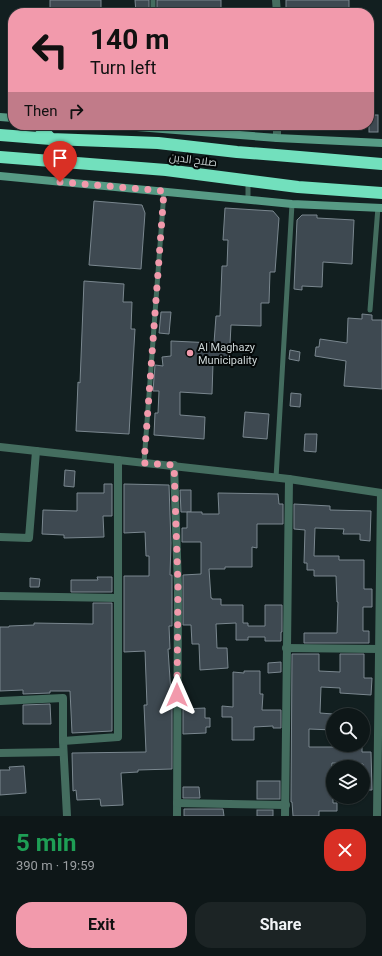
<!DOCTYPE html>
<meta charset="utf-8">
<style>
:root{--surface:#0e1718;--page:#1c2425;--text:#f1f3f6;--muted:#9b9fa2;--line:#2e3637;--accent:#f29aac}
body{margin:0;font-family:Roboto,Cairo,sans-serif;background:var(--page);color:var(--text);height:100vh;display:flex;flex-direction:column;font-size:15px;white-space:nowrap}
*{box-sizing:border-box;margin:0}
p{font-size:13px;color:var(--muted)}
.icon{flex:none;width:22px;height:22px;fill:none;stroke:currentColor;stroke-width:2;stroke-linecap:round;stroke-linejoin:round}
.map{position:relative;height:816px;overflow:hidden}
.details{display:flex;flex-direction:column;background:var(--surface);flex:1}
.details>*{flex:none}
.hud{position:absolute;left:8px;top:8px;width:366px;height:122px;border-radius:16px;box-shadow:0 1px 3px #0004,0 0 0 1px var(--line);background:#f29aac;color:#111;overflow:hidden}
.controls{position:absolute;left:326px;top:708px;display:grid;gap:8px}
.controls a{display:grid;place-items:center;width:44px;height:44px;border-radius:50%;background:var(--surface);box-shadow:0 1px 3px #0004,0 0 0 1px var(--line);font-size:20px}
.pin{position:absolute;display:grid;place-items:center;width:34px;height:34px;color:#fff;margin:-41px -17px;border-radius:50% 50% 50% 0;rotate:-45deg;box-shadow:0 0 4px #0007}
.pin .icon{rotate:45deg}
.me{position:absolute;width:44px;margin:-22px;rotate:0deg;stroke-linejoin:round;filter:drop-shadow(0 0 3px #0008)}
.turn{display:flex;align-items:center;gap:14px;height:84px;padding:0 16px;font-size:18px}
.turn .icon{width:52px;height:52px;stroke-width:2.5}
.turn b{display:block;font-size:28px;line-height:34px}
.then{display:flex;align-items:center;height:38px;padding:0 16px;background:#0003;gap:8px;font-size:15px}
.round{display:grid;place-items:center;flex:none;width:42px;height:42px;border-radius:16px;background:var(--page)}
.summary{display:flex;align-items:center;justify-content:space-between;height:68px;padding:0 16px}
h1{font-size:24px;font-weight:700;line-height:30px;color:#1e9e55}
.primary-button{display:flex;gap:8px;margin-top:auto;padding:8px 16px}
.primary-button a{flex:1;height:46px;border-radius:16px;background:var(--accent);color:#111;font-size:16px;font-weight:700;line-height:46px;text-align:center}
.primary-button a+a{background:var(--page);color:var(--text)}
.map>svg:first-child{display:block}
.building{fill:#3e4951;stroke:#7a878f}
.lines{fill:none;stroke-linecap:round;stroke-linejoin:round}
.lane{stroke:#446d5f;stroke-width:5}
.street{stroke:#446d5f;stroke-width:8}
.secondary{stroke:#579b85;stroke-width:8}
.highway{stroke:#72e0bd;stroke-width:12}
.route{stroke:#f29aac;stroke-width:7;stroke-dasharray:0 12.6}
.poi-dot{fill:#f29aac;stroke:#040808;stroke-width:1.5}
.labels{text-anchor:middle;dominant-baseline:central;stroke-width:4;stroke-linejoin:round;paint-order:stroke}
.street-label{font-size:11px;fill:#cdd6d7;stroke:#040808}
.poi-label{font-size:11px;fill:#cdd6d7;stroke:#040808;text-anchor:start}
</style>
<div class="map">
<svg width="382" height="816" viewBox="0 0 382 816">
<rect width="100%" height="100%" fill="#121f20"/>
<g class="building">
<rect x="50" y="0" width="51" height="13"/>
<path d="M135,0H149V13H136Z"/>
<rect x="157" y="0" width="64" height="13"/>
<rect x="286" y="0" width="63" height="13"/>
<rect x="369" y="115" width="9" height="17"/>
<path d="M94,201L142,205L145,213L141,269L89,265Z"/>
<path d="M225,208L273,211L279,218L275,272H270L269,303H261V326L231,325L229,364L213,363L212,394L180,392V415L205,417L204,439L154,435L155,413H158L159,391H153L155,365L163,366L162,357L171,356V341L214,343L216,316H220L222,266H227L228,240H223Z"/>
<path d="M302,215H317V218L354,220L352,264L323,262L322,287L302,286V290L294,289L297,220Z"/>
<path d="M84,281L124,284L123,302H132L131,329H135L129,434L76,431L78,382L80,383Z"/>
<path d="M161,312H171L169,334L159,333Z"/>
<path d="M362,314L372,315V320H382V389L344,386L346,361L315,356L316,347H319L320,339L347,343L348,318L362,319Z"/>
<path d="M290,350L300,352L299,361L289,359Z"/>
<path d="M291,393L301,394L300,407L290,406Z"/>
<path d="M245,412L269,414L267,439L243,437Z"/>
<path d="M305,434H317L316,452L304,451Z"/>
<path d="M65,470L75,471L74,487L64,486Z"/>
<path d="M104,484H112V516H103L104,537L64,538V535L42,534L43,510L77,511V493H104Z"/>
<path d="M124,484L169,485L171,543L170,575H172V626H169L170,649H168L172,709V769L138,770V772L121,773L123,805L101,806L100,799L77,800L76,790L73,791L72,753L146,752L144,705H147L145,651L124,652V576H149V556H146L145,532L124,533Z"/>
<path d="M180,490H191V512H181Z"/>
<path d="M218,493L278,494L279,504H283V524H257V548L252,547V567H225V569H209L211,598H212V599H221V605H243V623H248V626H265V605H282V632H281V641H265V637H248V640H236V623L216,624L217,648H227L228,668L200,670L199,644H192L191,625H183V575L201,574V542H182V528H187V512H202V514H219Z"/>
<path d="M294,504L330,506V510L371,511L370,541L360,540V534H343L344,529L315,528L314,556H339V560H364V589H372V607H363V631H369V643H304V633H337L338,602H337L336,576H314V570H307V563H304L305,530L294,529Z"/>
<path d="M97,577H112V592H71V580H98Z"/>
<path d="M30,578L40,579L39,587H30Z"/>
<path d="M93,603H112V731L72,733L70,691H50V693L23,694V690L0,691V627H9V626L34,625V623L93,624Z"/>
<path d="M292,654H319V671L340,672V654H364V678H372L371,695L340,693V688L321,687L320,713L333,714V730L309,729V747H336V745H362V752H371L372,790H363V764L332,763L331,784H333V803H337V811H319V816H293L292,802H291Z"/>
<path d="M281,662V672L268,673V663Z"/>
<path d="M244,671H260V694H263L262,710H281V728H273V726L254,727V740H232V717H222V706L233,707V672L244,673Z"/>
<path d="M50,704L51,724H23V705Z"/>
<path d="M205,708V718H210V727H206V733L183,734V709Z"/>
<path d="M24,766L26,793L0,795V770H10L9,767Z"/>
<rect x="257" y="781" width="23" height="18"/>
<path d="M183,787H199L200,798H183Z"/>
<path d="M184,809H223L224,816H184Z"/>
<rect x="257" y="810" width="16" height="6"/>
</g>
<g class="lines">
<g class="lane">
<path d="M153,13V0"/>
<path d="M248,199V181"/>
<path d="M370,310L378,207"/>
<path d="M144,463L164,191"/>
<path d="M276,478L292,204"/>
</g>
<g class="street">
<path d="M276,0L277,13"/>
<path d="M277,138V125"/>
<path d="M0,447L289,479L382,493"/>
<path d="M174,465L178,587L177,816"/>
<path d="M0,537L29,538L36,451"/>
<path d="M0,596L118,598"/>
<path d="M286,648L380,649"/>
<path d="M0,701L63,698V741L67,816"/>
<path d="M63,741L118,737V460"/>
<path d="M0,753L63,752"/>
<path d="M177,803L286,805"/>
<path d="M285,816L289,479"/>
<path d="M377,816L381,493"/>
</g>
<g class="secondary">
<path d="M0,117L13,118"/>
<path d="M111,125L277,138L382,143"/>
<path d="M0,176L292,204L382,208"/>
</g>
<g class="highway">
<path d="M38,125L51,139"/>
<path d="M0,135L51,139L158,143L237,152L276,155L382,164"/>
<path d="M0,157L166,170L298,187L382,193"/>
</g>
</g>
<g class="lines">
<path class="route" d="M60,182L164,191L144,463L174,465L178,587L177,695"/>
</g>
<circle class="poi-dot" cx="190" cy="353" r="4"/>
<g class="labels">
<g class="street-label">
<text transform="translate(193 160) rotate(7)">صلاح الدين</text>
</g>
<g class="poi-label">
<text x="198" y="347">Al Maghazy<tspan x="198" dy="13">Municipality</tspan></text>
</g>
</g>
</svg>
<div class="controls">
<a><svg class="icon" aria-label="search" viewBox="0 0 24 24"><circle cx="10" cy="10" r="6"/><path d="M15 15l6 6"/></svg></a>
<a><svg class="icon" aria-label="layers" viewBox="0 0 24 24"><path d="M12 4l9 5-9 5-9-5zM3 14l9 5 9-5"/></svg></a>
</div>
<div class="pin" style="left:60px;top:182px;background:#d93025"><svg class="icon" aria-label="arrive" viewBox="0 0 24 24"><path d="M6 21V4h12l-3 4 3 4H6"/></svg></div>
<svg class="me" style="left:177px;top:695px" viewBox="-20 -20 40 40"><path d="M0-17L14 15 0 8-14 15z" fill="#f29aac" stroke="#fff" stroke-width="4"/></svg>
<div class="hud">
<div class="turn"><svg class="icon" aria-label="left" viewBox="0 0 24 24"><path d="M17 20v-9H6M10 6l-5 5 5 5"/></svg><div><b>140 m</b>Turn left</div></div>
<div class="then">Then<svg class="icon" aria-label="right" viewBox="0 0 24 24"><path d="M7 20v-9h11M14 6l5 5-5 5"/></svg></div>
</div>
</div>
<section class="details">
<div class="summary"><div><h1>5 min</h1><p>390 m · 19:59</p></div><a class="round" style="background:#d93025;color:#fff"><svg class="icon" aria-label="close" viewBox="0 0 24 24"><path d="M6 6l12 12M18 6L6 18"/></svg></a></div>
<div class="primary-button"><a>Exit</a><a>Share</a></div>
</section>
